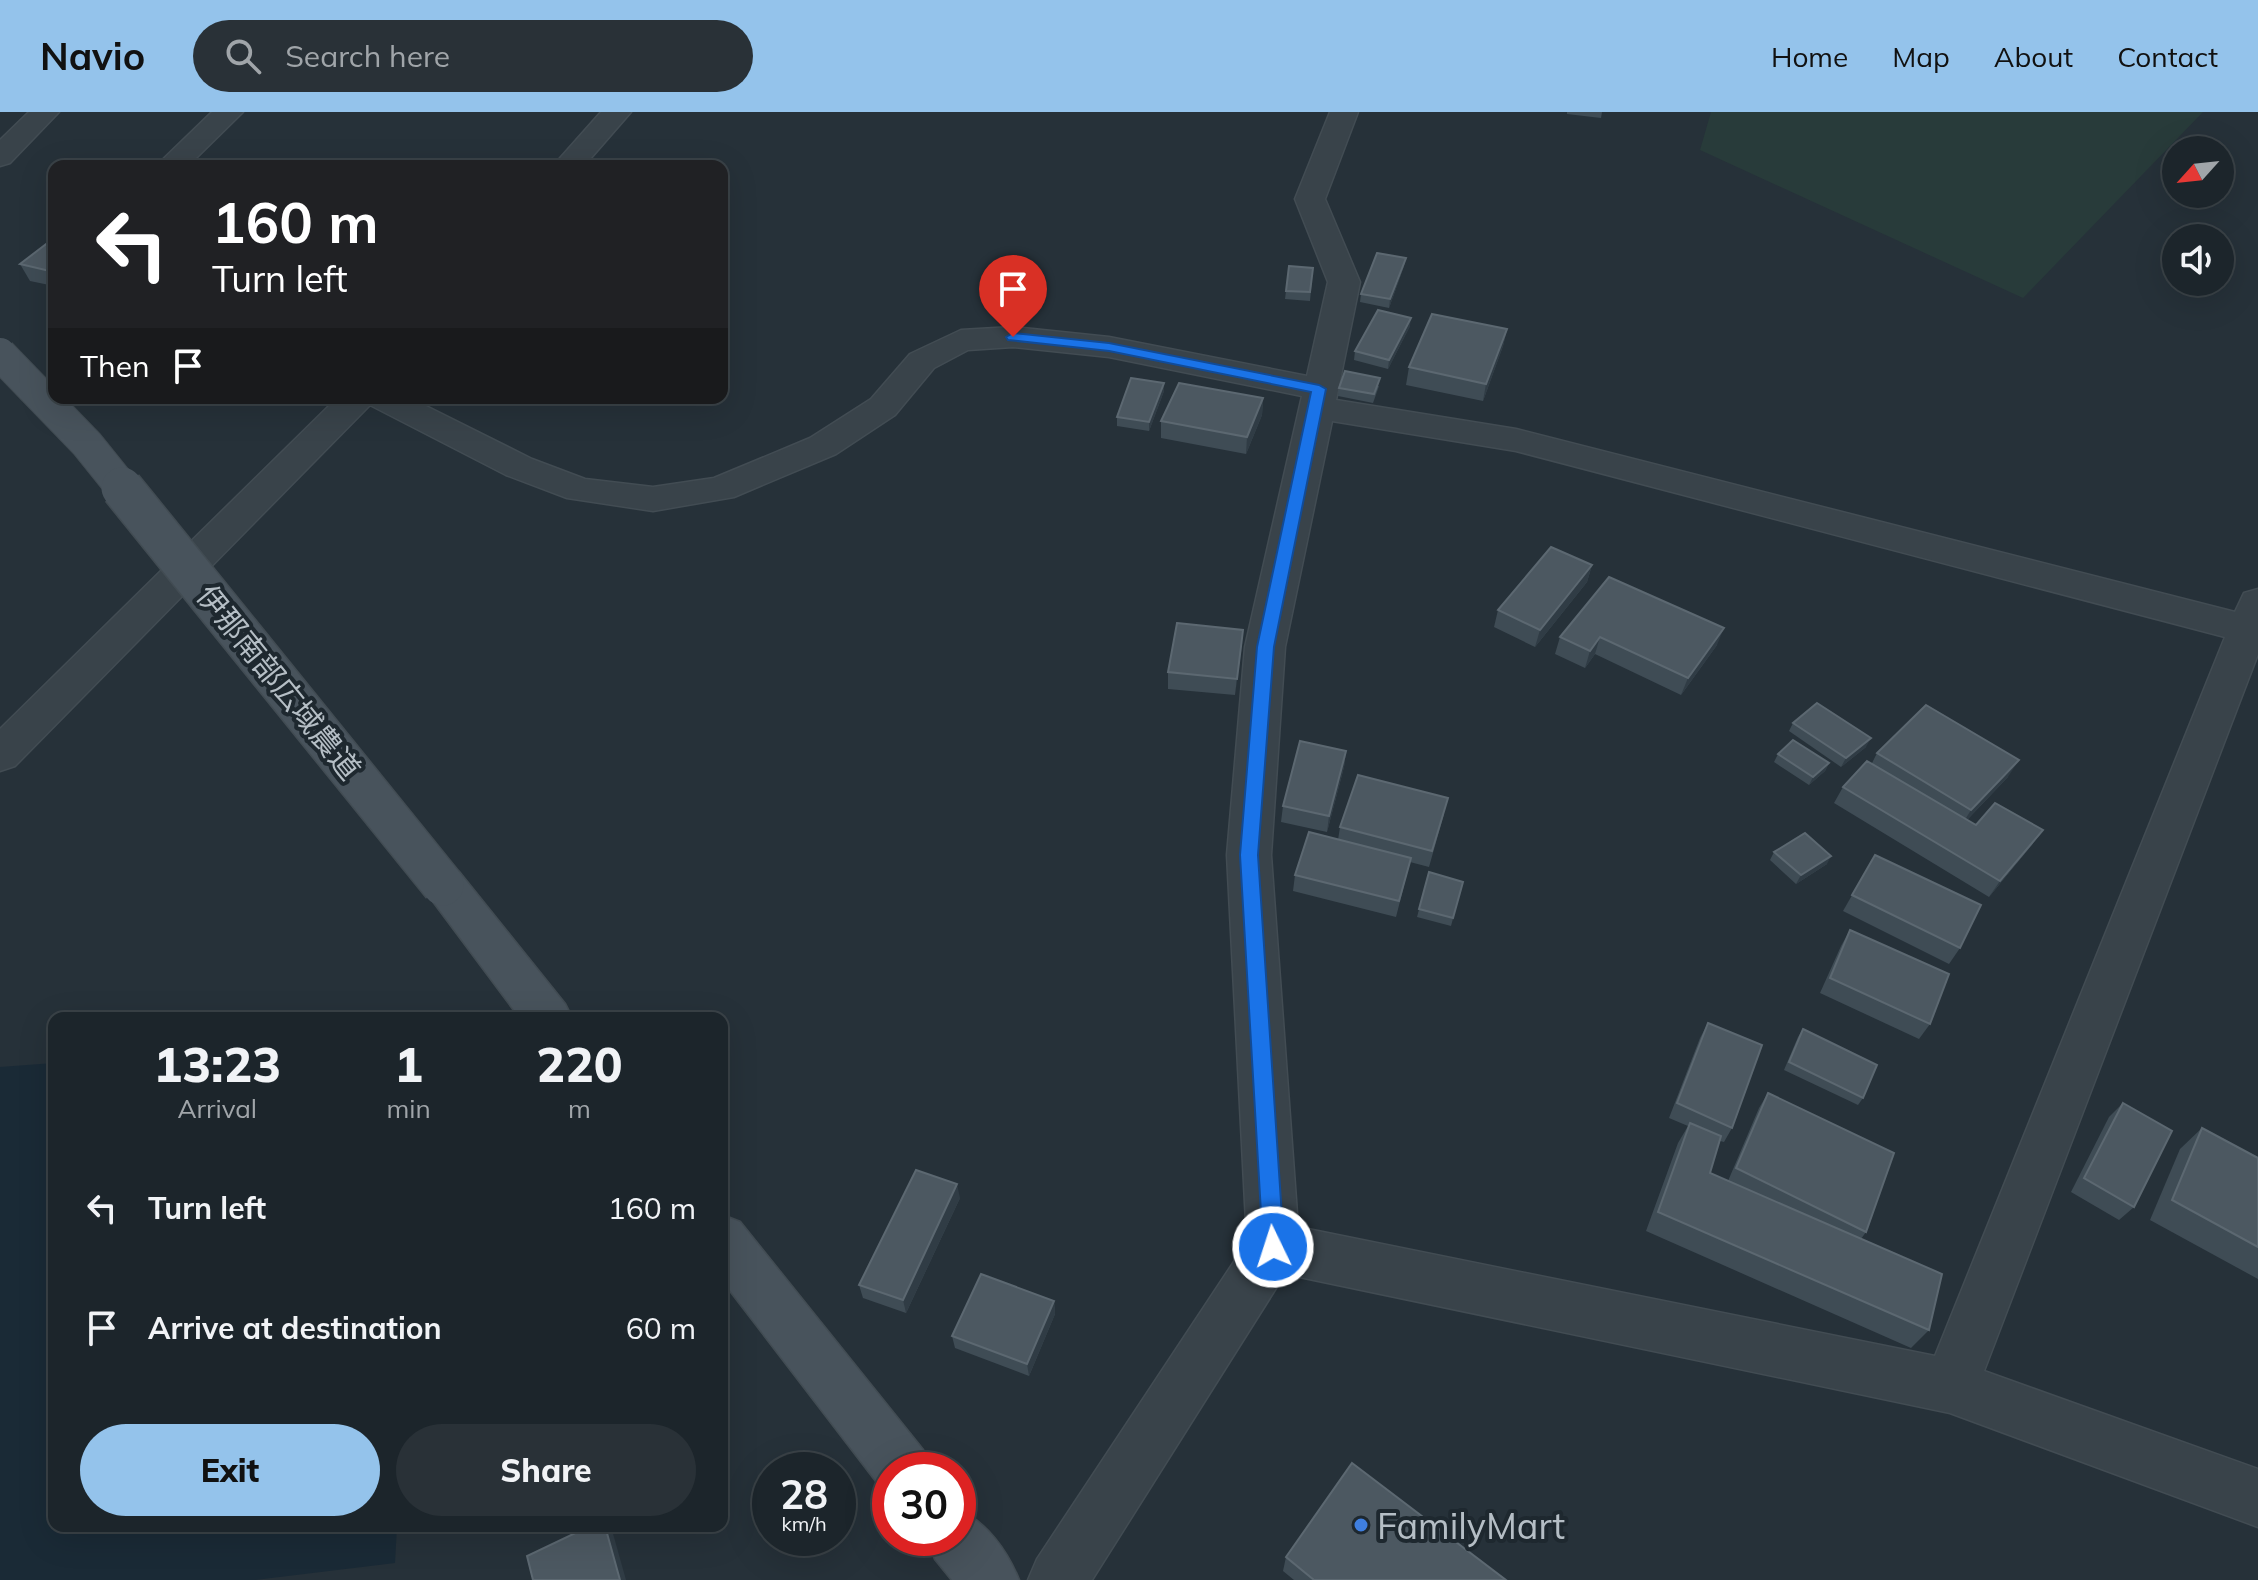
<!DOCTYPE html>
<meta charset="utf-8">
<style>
:root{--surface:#1c252b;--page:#293137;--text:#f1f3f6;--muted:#a0a5a9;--line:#3a4247;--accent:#94c3eb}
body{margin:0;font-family:Mulish,"Noto Sans JP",sans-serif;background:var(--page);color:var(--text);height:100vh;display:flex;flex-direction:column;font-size:30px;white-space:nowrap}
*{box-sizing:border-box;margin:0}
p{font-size:26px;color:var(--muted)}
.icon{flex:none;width:44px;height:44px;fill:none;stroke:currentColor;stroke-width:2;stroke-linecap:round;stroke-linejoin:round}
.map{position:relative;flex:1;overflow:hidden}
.details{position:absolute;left:48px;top:900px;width:680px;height:520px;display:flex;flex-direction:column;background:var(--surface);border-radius:16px;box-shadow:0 8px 32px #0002,0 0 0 2px var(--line)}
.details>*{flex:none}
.banner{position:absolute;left:48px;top:48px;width:680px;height:244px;border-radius:16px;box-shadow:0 8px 32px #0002,0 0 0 2px var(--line);background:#202124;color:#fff;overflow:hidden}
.needle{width:52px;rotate:243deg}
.fabs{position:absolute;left:2162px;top:24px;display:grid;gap:16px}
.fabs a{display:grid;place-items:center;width:72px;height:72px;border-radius:50%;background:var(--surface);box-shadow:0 8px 32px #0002,0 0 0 2px var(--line);font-size:40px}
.speed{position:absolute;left:752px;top:1340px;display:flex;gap:16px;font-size:40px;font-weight:700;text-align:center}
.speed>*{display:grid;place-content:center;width:104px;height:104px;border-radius:50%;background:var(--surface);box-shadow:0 8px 32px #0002,0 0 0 2px var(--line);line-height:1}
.speed small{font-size:20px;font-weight:400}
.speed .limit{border:12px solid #d22;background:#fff;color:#111}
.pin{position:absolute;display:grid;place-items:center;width:68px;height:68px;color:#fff;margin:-82px -34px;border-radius:50% 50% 50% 0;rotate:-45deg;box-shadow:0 0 8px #0007}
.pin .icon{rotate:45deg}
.me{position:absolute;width:88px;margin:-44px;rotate:356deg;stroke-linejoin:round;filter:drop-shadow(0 0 6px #0008)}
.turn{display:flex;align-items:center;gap:28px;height:168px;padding:0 32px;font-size:36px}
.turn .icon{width:104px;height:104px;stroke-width:2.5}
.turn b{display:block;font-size:56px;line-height:68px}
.then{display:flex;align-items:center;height:76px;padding:0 32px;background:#0003;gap:16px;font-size:30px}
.eta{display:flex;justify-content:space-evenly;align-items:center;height:136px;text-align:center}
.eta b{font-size:48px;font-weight:800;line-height:56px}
.action{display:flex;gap:16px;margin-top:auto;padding:16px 32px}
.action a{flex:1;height:92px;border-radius:48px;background:var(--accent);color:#111;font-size:32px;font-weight:800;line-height:92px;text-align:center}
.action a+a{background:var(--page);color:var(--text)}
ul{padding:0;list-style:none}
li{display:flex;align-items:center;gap:24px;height:120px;padding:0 32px}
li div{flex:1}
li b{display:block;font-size:30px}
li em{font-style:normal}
header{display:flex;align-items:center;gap:48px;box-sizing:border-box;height:112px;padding:0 40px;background:var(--accent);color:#111}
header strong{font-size:38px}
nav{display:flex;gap:44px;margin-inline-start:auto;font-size:28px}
.search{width:560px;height:72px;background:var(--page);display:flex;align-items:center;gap:20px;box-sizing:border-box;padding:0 28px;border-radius:44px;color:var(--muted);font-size:30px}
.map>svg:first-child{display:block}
.green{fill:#283b3a}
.water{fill:#1a2a36}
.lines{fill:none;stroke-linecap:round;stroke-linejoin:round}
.street-casing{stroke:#424c53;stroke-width:3}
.secondary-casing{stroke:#424c53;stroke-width:3}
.street{fill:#39434a;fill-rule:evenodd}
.secondary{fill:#48535c;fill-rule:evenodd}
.secondary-bridge-far1-casing{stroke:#424c53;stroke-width:34;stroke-linecap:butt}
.secondary-bridge-casing{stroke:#424c53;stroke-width:44;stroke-linecap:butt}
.secondary-bridge-far1{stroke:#48535c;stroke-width:32}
.secondary-bridge{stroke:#48535c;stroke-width:41}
.wall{fill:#3f4c55}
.shaded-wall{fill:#303c45}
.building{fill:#4c5861;stroke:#5c6871;stroke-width:2}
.route{fill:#1a73e8;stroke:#114b97;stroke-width:2}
.shop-dot{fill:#3f7fe0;stroke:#1e282f;stroke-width:3}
.labels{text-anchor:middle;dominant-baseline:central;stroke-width:8;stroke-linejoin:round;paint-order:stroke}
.street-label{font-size:30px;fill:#b5bec5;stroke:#1e282f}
.near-poi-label{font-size:36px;fill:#b5bec5;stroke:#1e282f;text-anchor:start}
</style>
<header>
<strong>Navio</strong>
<div class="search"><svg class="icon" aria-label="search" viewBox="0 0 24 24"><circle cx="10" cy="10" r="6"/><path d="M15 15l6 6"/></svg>Search here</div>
<nav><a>Home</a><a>Map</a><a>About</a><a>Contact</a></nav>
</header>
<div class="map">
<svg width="2258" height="1468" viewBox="0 0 2258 1468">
<rect width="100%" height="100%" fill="#263139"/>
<path class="green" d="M1711,0H2203L2023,186L1700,38Z"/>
<path class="water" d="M54,951V1414H397L395,1451L255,1468H0V955Z"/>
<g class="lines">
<g class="street-casing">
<g id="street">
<path d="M29,0H59L10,51L0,54V28Z"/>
<path d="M212,0H243L188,54H156Z"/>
<path d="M601,0H631L584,54H553Z"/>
<path d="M1330,0H1358L1325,87L1360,170L1336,288L1516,317L2235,500L2244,481L2258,477V542L1984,1259L2258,1357V1415L1950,1301L1285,1162L1092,1468H1028L1037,1447L1247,1130L1227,743L1245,535L1302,284L1109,245L1013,235L968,238L934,256L895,303L836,342L734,385L653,399L567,386L506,363L370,293L15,654L0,659V617L337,286H410L532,347L585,367L653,375L714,366L810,326L871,287L910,242L961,218L1013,215L1109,225L1307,264L1328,170L1295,87ZM1332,309L1516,339L2225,525L1935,1244L1298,1115L1271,743L1285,535Z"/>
</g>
</g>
<g class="secondary-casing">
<g id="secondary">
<path d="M443,755L459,760L565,892L572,906H520L421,773L427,760Z"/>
<path d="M722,1103L740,1110L923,1338L932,1358H890V1381L883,1378L722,1168Z"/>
<path d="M958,1398C987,1410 1007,1439 1019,1468H952L935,1447L927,1426H958Z"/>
</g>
</g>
<use href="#street" class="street"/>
<use href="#secondary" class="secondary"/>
<g class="secondary-bridge-far1-casing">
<path id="secondary-bridge-far1" d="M0,242L87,332L124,378"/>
</g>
<g class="secondary-bridge-casing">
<path id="secondary-bridge" d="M122,376L443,773"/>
</g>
<use href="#secondary-bridge-far1" class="secondary-bridge-far1"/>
<use href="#secondary-bridge" class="secondary-bridge"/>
</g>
<g class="wall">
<path d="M1567,0H1602L1601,6L1567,2Z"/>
<path d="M54,126V174L30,169L20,152Z"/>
<path d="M1406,146L1404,154L1389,196L1360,190L1361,182Z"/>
<path d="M1313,156L1310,189L1285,187L1286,179Z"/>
<path d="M1410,214L1388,257L1354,248L1355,239Z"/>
<path d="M1507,217L1503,234L1483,289L1406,273L1409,255Z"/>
<path d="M1164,271V279L1149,319L1117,314V305Z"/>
<path d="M1379,274L1373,291L1338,284L1339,276Z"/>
<path d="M1263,286L1262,303L1246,342L1161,326V309Z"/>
<path d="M1592,453L1587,470L1535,535L1494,515L1498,498Z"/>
<path d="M1609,465L1717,533L1681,583L1595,542L1585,556L1555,542L1560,525Z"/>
<path d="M1243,518L1235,583L1168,577V560Z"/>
<path d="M1793,611L1866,635L1841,655L1789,619Z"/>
<path d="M1346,639L1344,655L1327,720L1281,710L1283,694Z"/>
<path d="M1877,641L2008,665L1967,708L1976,713L2043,718L2031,734L1989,785L1834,691L1843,675L1872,651Z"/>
<path d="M1778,642L1829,651L1825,659L1809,673L1774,650Z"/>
<path d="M1444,702L1429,755L1410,750L1396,805L1293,779L1295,763L1338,728L1340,715Z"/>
<path d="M1774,740L1827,752L1796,772L1770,748Z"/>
<path d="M1875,743L1960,836L1949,852L1843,799Z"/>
<path d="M1429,760L1463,770L1451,814L1417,805Z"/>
<path d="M1850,818L1930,912L1919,927L1820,881L1841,834Z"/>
<path d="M1708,911L1732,1016L1724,1030L1720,1029L1710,1061L1728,1069L1759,996L1768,981L1866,1120L1861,1127L1929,1218L1911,1236L1646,1119L1678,1031L1688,1014L1669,1006L1700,926Z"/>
<path d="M1803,917L1863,986L1858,993L1784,958L1798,925Z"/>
<path d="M2123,991L2134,1095L2119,1108L2071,1080L2109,1005Z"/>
<path d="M2202,1016L2258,1046V1167L2150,1108L2180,1037Z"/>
<path d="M960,1086L906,1201L863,1186L859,1173Z"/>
<path d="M1054,1189L1055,1202L1029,1264L955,1236L952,1224Z"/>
<path d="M1286,1445L1506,1468H1294L1283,1459Z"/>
</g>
<g class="shaded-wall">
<path d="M1406,146L1404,154L1389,196L1390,187Z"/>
<path d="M1411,206L1410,214L1388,257L1389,248Z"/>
<path d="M1507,217L1503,234L1483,289L1486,272Z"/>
<path d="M1164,271V279L1149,319V310Z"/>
<path d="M1263,286L1262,303L1246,342L1247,325Z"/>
<path d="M1592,453L1587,470L1535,535L1540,518Z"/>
<path d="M1724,516L1717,533L1681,583L1688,566Z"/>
<path d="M1243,518L1242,534L1235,583L1237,567Z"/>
<path d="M1600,525L1595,542L1585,556L1590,539Z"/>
<path d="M1871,626L1866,635L1841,655L1846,646Z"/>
<path d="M1346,639L1344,655L1327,720L1329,704Z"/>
<path d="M2019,648L2008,665L1961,714L1971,698Z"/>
<path d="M1829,651L1825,659L1809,673L1813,665Z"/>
<path d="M2043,718L2031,734L1989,785L2000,769Z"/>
<path d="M1831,744L1827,752L1796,772L1801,763Z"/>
<path d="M957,1072L960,1086L906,1201L903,1188Z"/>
<path d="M1054,1189L1055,1202L1029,1264L1027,1252Z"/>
<path d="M605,1414H608L612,1418L626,1468H620Z"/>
</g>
<g class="building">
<path d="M54,126V160L20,152Z"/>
<path d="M1377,141L1406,146L1390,187L1361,182Z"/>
<path d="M1289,154L1313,156L1310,180L1286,179Z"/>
<path d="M1378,198L1411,206L1389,248L1355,239Z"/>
<path d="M1432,202L1507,217L1486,272L1409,255Z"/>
<path d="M1345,259L1380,266L1374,282L1339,276Z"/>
<path d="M1131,266L1164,271L1149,310L1117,305Z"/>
<path d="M1179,271L1263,286L1247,325L1161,309Z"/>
<path d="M1551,435L1592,453L1540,518L1498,498Z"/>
<path d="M1609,465L1724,516L1688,566L1600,525L1590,539L1560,525Z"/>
<path d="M1177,511L1243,518L1237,567L1168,560Z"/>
<path d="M1817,591L1871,626L1846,646L1793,611Z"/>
<path d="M1926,593L2019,648L1971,698L1877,641Z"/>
<path d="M1793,628L1829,651L1813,665L1778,642Z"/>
<path d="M1300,629L1346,639L1329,704L1283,694Z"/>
<path d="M1867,649L1976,713L1995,691L2043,718L2000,769L1843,675Z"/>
<path d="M1358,663L1448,686L1432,739L1340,715Z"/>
<path d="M1309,720L1411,746L1399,789L1295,763Z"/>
<path d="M1805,721L1831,744L1801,763L1774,740Z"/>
<path d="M1875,743L1981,793L1960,836L1852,783Z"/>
<path d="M1429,760L1463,770L1453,806L1419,797Z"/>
<path d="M1850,818L1949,862L1930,912L1830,866Z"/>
<path d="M1708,911L1762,933L1732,1016L1677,991Z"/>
<path d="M1803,917L1877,953L1863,986L1789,950Z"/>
<path d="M1768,981L1894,1041L1866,1120L1736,1056Z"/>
<path d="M2123,991L2172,1019L2134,1095L2084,1066Z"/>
<path d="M1690,1011L1721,1024L1710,1061L1942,1162L1929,1218L1658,1100Z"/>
<path d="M2202,1016L2258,1046V1135L2172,1088Z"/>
<path d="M916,1058L957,1072L903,1188L859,1173Z"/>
<path d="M981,1162L1054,1189L1027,1252L952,1224Z"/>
<path d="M1352,1351L1506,1468H1314L1286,1445Z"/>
<path d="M590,1414H605L620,1468H533L527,1444Z"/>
</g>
<path class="route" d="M1013,221L1109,231L1319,273L1326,277L1274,535L1258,743L1284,1135L1281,1143L1273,1146L1266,1143L1263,1135L1240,743L1257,535L1311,280L1109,239L1008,228L1006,225Z"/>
<circle class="shop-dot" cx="1361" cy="1413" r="8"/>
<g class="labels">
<g class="street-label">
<text transform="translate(279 570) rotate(51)">伊那南部広域農道</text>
</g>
<g class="near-poi-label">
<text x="1377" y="1413">FamilyMart</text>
</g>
</g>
</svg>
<div class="fabs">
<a><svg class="needle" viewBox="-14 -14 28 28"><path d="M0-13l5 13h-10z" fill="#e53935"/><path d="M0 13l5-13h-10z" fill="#a0a5a9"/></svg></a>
<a><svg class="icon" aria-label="sound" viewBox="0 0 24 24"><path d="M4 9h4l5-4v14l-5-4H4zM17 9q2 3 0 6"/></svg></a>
</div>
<div class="speed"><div>28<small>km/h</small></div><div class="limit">30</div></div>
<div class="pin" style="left:1013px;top:225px;background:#d93025"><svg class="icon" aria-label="arrive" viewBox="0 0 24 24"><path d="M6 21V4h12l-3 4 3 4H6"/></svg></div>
<svg class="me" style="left:1273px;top:1135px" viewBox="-20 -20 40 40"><circle r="17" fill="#1a73e8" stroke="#fff" stroke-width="3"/><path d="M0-11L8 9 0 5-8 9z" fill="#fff"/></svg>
<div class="banner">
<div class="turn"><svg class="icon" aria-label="left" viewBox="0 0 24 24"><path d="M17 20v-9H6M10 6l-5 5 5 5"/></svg><div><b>160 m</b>Turn left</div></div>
<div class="then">Then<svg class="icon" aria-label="arrive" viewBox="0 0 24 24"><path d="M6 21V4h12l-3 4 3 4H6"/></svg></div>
</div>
<section class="details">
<div class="eta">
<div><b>13:23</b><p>Arrival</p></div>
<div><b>1</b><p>min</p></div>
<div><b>220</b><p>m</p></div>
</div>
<ul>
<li><svg class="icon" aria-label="left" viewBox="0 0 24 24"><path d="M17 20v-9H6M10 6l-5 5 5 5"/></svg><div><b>Turn left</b></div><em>160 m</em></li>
<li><svg class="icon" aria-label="arrive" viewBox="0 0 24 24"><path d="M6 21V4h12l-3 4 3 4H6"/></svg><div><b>Arrive at destination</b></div><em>60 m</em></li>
</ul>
<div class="action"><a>Exit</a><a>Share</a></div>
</section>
</div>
